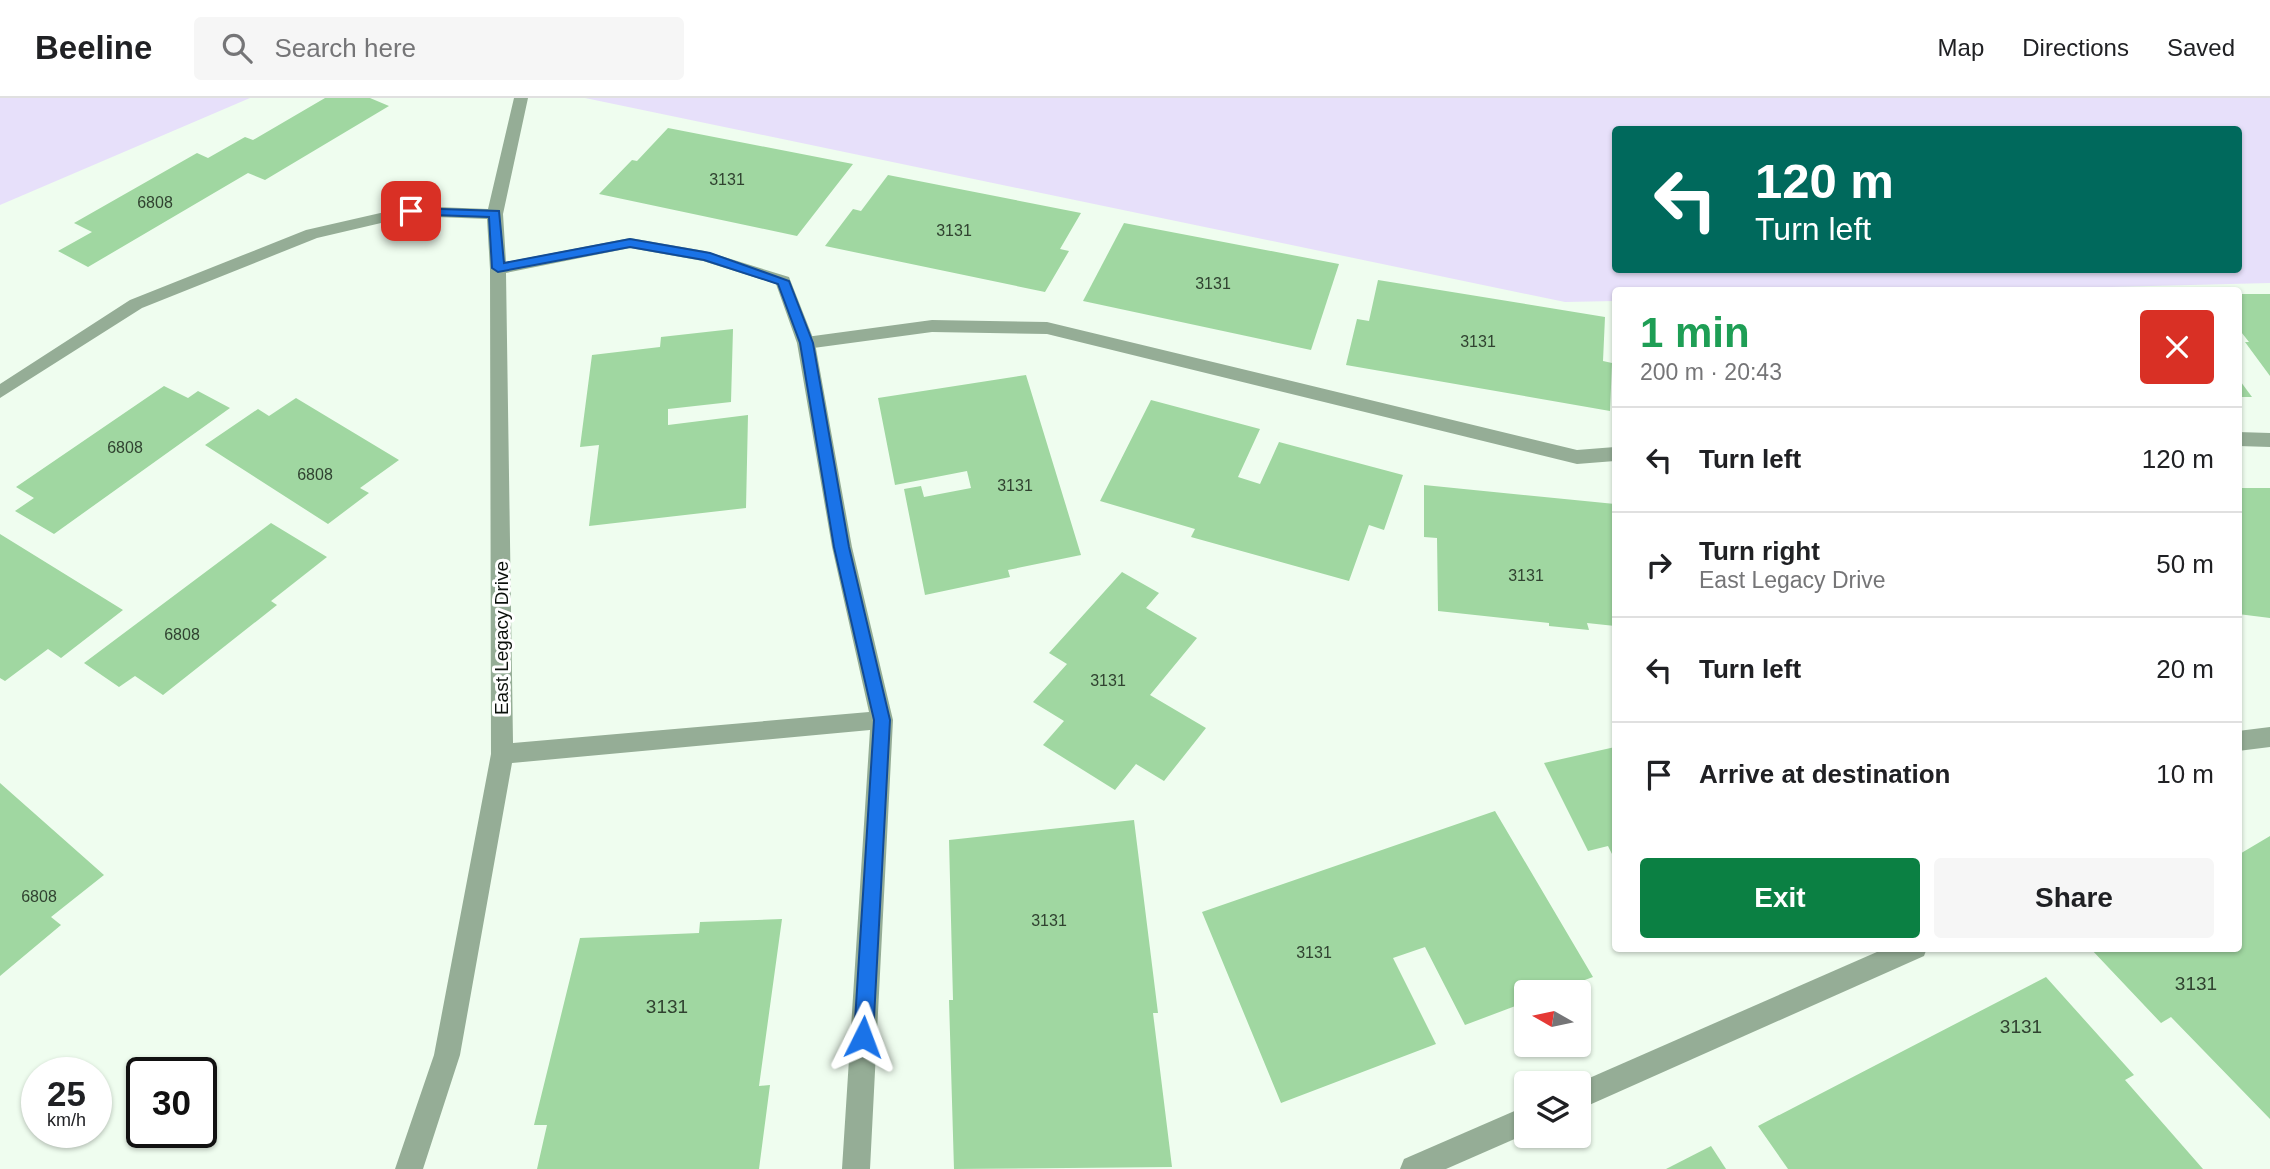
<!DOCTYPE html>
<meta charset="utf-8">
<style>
:root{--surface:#fff;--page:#f6f6f6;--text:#202124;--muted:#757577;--line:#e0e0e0;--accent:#0b8043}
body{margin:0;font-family:Helvetica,sans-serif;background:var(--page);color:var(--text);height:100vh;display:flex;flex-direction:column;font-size:26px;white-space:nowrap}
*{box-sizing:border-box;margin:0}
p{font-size:23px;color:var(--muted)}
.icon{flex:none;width:38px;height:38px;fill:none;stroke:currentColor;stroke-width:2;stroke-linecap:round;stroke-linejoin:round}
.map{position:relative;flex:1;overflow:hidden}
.panel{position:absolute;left:1612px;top:189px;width:630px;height:665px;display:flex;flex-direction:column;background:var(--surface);border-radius:7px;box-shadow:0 2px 5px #0004}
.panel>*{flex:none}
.guide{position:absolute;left:1612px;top:28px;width:630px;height:147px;border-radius:7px;box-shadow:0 2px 5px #0004;background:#00695c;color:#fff;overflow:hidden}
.needle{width:46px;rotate:279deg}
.fabs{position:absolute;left:1514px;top:882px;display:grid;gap:14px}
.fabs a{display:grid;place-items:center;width:77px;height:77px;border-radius:7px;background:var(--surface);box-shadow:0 2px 5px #0004;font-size:35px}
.speed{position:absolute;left:21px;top:959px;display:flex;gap:14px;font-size:35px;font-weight:700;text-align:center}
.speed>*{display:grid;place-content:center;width:91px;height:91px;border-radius:50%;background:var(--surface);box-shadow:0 2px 5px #0004;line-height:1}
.speed small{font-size:18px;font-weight:400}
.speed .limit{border:4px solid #111;border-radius:10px;background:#fff;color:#111}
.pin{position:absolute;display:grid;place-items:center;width:60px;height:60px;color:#fff;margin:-30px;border-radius:14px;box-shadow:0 4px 10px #0006}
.me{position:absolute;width:77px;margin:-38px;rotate:3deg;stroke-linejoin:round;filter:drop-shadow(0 0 5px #0008)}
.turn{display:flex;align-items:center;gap:24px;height:147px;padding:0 28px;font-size:32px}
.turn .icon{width:91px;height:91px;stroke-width:2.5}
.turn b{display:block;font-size:49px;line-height:60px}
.round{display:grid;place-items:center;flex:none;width:74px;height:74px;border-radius:7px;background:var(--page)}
.headline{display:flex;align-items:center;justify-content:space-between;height:119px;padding:0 28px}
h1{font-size:42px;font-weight:700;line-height:52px;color:#1e9e55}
.primary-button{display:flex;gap:14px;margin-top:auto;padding:14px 28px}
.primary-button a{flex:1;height:80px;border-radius:7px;background:var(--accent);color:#fff;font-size:28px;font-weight:700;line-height:80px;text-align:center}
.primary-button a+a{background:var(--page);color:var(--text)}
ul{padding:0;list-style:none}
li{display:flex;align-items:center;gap:21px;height:105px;padding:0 28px;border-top:2px solid var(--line)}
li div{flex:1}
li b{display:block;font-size:26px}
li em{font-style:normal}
header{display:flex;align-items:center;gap:42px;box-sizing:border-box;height:98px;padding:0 35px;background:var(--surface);border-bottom:2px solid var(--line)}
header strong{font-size:33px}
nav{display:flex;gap:38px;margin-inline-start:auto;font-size:24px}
.search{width:490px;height:63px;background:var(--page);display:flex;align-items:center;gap:18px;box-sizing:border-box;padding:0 24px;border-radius:7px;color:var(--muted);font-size:26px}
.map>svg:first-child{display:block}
.green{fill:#e7e0fa;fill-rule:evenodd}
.building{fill:#a0d7a1}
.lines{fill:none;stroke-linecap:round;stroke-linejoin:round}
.service{fill:#95ad96;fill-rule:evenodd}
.minor{fill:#95ad96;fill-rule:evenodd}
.route{fill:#1a73e8;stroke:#114b97;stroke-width:2}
.labels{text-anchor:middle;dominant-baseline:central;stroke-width:6;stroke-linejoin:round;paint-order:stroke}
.number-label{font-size:16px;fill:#304230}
.street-label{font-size:19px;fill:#0b100b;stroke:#fff}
.near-number-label{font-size:19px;fill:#304230}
</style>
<header>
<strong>Beeline</strong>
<div class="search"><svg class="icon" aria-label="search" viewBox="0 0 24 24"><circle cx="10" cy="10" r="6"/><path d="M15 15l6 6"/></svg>Search here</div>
<nav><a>Map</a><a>Directions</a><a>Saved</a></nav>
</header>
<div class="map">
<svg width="2270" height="1071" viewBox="0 0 2270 1071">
<rect width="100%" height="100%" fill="#effdef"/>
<g class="green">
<path d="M0,0H250L0,107Z"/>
<path d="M585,0H2270V185L1990,192H1615V203L1565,204ZM1615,32H2238V172H1615Z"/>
</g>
<g class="building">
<path d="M325,0H370L389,8L265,82L248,75L88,169L58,153L92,134L74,125L197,55L208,60L245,39L253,42Z"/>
<path d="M668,30L853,66L797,138L599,96L632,62L637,63Z"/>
<path d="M888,77L1081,115L1060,151L1069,153L1045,194L825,148L853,111L861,113Z"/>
<path d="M1124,125L1339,166L1311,252L1083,203Z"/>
<path d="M1378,182L1605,219L1603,263L1612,265L1610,313L1346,267L1357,221L1369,223Z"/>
<path d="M2238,196H2270V278L2245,244H2249L2238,230Z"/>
<path d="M733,231L731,304L668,311V327L748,317L746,410L589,428L599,347L580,349L592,257L660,249L661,239Z"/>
<path d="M1026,277L1081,457L1008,472L1010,479L925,497L904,391L921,388L924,399L971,390L967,373L895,387L878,300Z"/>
<path d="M2238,280L2252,299H2238Z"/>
<path d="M164,288L188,300L198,293L230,310L54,436L15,413L34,400L16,389Z"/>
<path d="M296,300L399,362L360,390L369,395L328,426L205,347L258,311L269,318Z"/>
<path d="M1151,302L1260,331L1238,379L1260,386L1279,344L1403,377L1384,432L1369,427L1349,483L1191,439L1195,431L1100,403Z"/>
<path d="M1424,387L1615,406V528L1587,525L1589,532L1549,528V525L1438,513L1437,440L1424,439Z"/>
<path d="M2238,390H2270V520L2238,516Z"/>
<path d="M271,425L327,459L271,503L277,507L163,597L135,578L119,589L84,565Z"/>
<path d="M0,436L123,512L61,560L48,551L5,583L0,580Z"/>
<path d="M1122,474L1159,495L1146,510L1197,540L1150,597L1206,630L1164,683L1136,666L1115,692L1043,647L1064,623L1033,604L1067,566L1049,555Z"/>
<path d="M1615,649V762L1608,748L1588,753L1544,665Z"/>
<path d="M0,685L104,777L51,819L61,827L0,878Z"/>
<path d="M1495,713L1593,879L1552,894H1526V904L1465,927L1425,849L1393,860L1436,946L1281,1005L1202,814Z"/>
<path d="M1134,722L1158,915H1153L1172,1069L954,1071L949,902H953L949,742Z"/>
<path d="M2270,738V1021L2171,919L2161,925L2090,850H2238V757Z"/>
<path d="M782,821L759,988L770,987L759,1071H537L547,1027H534L580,840L699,835L700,824Z"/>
<path d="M2046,879L2134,977L2125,982L2203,1071H1788L1758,1028Z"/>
<path d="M1711,1048L1726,1071H1666Z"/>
</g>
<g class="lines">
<g class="service">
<path d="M932,222L1047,224L1577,352L1615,349V363L1577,366L1047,236L932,234L806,251L797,245L806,239Z"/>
<path d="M2238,334L2270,335V349L2238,348Z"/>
<path d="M2270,629V649L2238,653V633Z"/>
<path d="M1886,850H1927L1924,858L1578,1012V985Z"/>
<path d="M1526,1008V1036L1446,1071H1400L1404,1061Z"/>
</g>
<path class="minor" d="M514,0H528L503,116L506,164L630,140L705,153L789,179L815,245L852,449L893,622L870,1071H842L870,632L512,665L460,957L423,1071H395L434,957L491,656L490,171L487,121L411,118L317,140L142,210L0,300V286L130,202L306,132L411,108L488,111ZM630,150L703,163L776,186L797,245L832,449L869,614L513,645L506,175Z"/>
</g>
<path class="route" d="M411,110L499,113L504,165L630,141L710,155L789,183L813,245L849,449L890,622L873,939L870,946L863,949L856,946L854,939L874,622L834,449L800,245L778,186L704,162L630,149L498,174L492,170L489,119L406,116L405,113Z"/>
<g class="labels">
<g class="number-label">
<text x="727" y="81">3131</text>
<text x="155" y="104">6808</text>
<text x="954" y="132">3131</text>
<text x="1213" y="185">3131</text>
<text x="1478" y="243">3131</text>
<text x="125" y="349">6808</text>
<text x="315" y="376">6808</text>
<text x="1015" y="387">3131</text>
<text x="1526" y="477">3131</text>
<text x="182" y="536">6808</text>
<text x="1108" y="582">3131</text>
<text x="39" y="798">6808</text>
<text x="1049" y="822">3131</text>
<text x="1314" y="854">3131</text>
</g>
<g class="street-label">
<text transform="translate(501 540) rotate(-90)">East Legacy Drive</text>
</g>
<g class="near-number-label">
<text x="2196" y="885">3131</text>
<text x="667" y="908">3131</text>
<text x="2021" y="928">3131</text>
</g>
</g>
</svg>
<div class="fabs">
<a><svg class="needle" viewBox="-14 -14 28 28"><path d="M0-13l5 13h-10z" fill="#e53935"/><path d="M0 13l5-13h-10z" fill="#757577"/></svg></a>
<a><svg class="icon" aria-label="layers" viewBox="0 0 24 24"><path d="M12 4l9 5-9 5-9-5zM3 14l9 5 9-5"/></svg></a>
</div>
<div class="speed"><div>25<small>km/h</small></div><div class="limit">30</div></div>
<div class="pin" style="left:411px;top:113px;background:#d93025"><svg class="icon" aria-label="arrive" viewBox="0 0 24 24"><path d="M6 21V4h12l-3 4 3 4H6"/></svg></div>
<svg class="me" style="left:863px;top:939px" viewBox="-20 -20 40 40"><path d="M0-17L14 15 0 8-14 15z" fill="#1a73e8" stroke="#fff" stroke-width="4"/></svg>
<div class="guide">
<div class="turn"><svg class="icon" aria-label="left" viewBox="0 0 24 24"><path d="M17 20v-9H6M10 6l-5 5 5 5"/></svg><div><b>120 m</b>Turn left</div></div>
</div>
<section class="panel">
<div class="headline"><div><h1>1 min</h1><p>200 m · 20:43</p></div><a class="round" style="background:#d93025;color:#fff"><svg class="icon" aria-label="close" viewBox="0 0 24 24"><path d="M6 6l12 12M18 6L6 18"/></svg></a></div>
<ul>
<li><svg class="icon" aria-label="left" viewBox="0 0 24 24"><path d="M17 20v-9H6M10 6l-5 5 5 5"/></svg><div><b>Turn left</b></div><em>120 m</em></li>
<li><svg class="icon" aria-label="right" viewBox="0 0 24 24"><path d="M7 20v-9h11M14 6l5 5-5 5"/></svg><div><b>Turn right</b><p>East Legacy Drive</p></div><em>50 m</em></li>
<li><svg class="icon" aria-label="left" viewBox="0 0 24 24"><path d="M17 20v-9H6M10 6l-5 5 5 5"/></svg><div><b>Turn left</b></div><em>20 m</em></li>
<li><svg class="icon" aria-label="arrive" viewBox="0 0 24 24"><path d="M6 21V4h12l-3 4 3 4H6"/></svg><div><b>Arrive at destination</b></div><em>10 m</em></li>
</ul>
<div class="primary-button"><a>Exit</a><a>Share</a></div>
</section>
</div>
